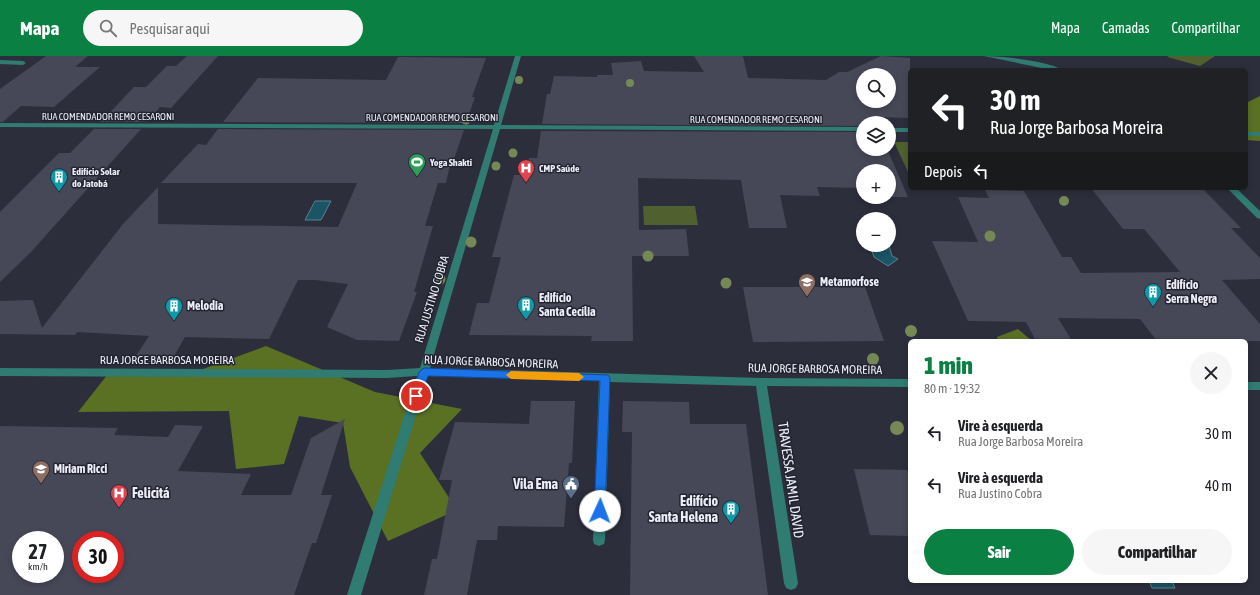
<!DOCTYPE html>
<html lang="pt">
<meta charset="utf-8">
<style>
:root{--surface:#fff;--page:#f6f6f6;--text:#202124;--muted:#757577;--accent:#0b8043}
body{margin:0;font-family:"Asap Condensed",sans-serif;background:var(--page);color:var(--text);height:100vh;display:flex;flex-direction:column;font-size:15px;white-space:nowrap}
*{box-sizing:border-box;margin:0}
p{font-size:13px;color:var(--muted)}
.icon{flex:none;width:22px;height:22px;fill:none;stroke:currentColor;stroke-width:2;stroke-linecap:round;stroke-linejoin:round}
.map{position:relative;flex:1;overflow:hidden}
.drawer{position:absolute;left:908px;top:283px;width:340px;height:244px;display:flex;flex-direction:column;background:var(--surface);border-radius:6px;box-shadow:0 2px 6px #0003}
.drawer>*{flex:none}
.guide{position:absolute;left:908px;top:12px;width:340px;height:122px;border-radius:6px;box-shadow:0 2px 6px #0003;background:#202124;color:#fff;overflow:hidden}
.fabs{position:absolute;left:856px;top:12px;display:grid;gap:8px}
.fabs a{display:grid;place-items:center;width:40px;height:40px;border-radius:50%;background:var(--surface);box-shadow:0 2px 6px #0003;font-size:20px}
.speed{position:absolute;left:12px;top:475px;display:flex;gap:8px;font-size:20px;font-weight:700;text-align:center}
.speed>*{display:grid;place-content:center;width:52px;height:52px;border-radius:50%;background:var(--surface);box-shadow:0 2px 6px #0003;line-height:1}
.speed small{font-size:10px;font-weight:400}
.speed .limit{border:6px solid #d22;background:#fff;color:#111}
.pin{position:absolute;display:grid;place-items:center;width:34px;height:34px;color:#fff;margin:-17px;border:2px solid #fff;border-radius:50%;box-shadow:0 1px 4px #0007}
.me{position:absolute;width:44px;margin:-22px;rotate:2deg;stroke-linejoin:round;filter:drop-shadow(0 0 3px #0008)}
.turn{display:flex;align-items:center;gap:14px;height:84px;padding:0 16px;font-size:18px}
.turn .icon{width:52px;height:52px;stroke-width:2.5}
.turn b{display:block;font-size:28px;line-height:34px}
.then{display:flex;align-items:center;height:38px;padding:0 16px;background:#0003;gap:8px;font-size:15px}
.round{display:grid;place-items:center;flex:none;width:42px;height:42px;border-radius:21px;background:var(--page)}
.head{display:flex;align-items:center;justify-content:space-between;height:68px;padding:0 16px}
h1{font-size:24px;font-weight:800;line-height:30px;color:var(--accent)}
.primary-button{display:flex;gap:8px;margin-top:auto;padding:8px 16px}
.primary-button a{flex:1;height:46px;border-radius:24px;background:var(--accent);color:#fff;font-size:16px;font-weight:800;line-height:46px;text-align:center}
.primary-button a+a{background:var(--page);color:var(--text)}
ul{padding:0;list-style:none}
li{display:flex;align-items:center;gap:12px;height:52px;padding:0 16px}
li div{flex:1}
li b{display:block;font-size:15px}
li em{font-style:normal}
header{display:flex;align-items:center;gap:24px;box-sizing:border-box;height:56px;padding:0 20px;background:var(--accent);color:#fff}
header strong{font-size:19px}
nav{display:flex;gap:22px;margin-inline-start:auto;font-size:14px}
.search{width:280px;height:36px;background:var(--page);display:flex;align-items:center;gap:10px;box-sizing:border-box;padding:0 14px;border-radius:22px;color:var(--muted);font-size:15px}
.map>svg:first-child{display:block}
.green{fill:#50602f}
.forest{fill:#5a7124}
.water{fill:#1b5465;stroke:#5a8290}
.building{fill:#474857;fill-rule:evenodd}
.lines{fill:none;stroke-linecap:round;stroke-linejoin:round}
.lane{fill:#307b72;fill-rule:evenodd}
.street{fill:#307b72;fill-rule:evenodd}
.tree{fill:#758856}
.route{fill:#1a73e8;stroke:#114b97}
.slow{fill:#f59e0b}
.labels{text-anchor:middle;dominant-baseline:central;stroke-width:3;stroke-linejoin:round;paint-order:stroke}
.far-street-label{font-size:10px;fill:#ecedf6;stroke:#232431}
.far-poi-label{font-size:10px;font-weight:bold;fill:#ecedf6;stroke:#232431;text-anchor:start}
.poi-label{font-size:12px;font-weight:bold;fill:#ecedf6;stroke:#232431;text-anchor:start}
.street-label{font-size:12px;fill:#ecedf6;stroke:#232431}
.near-street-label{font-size:14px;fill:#ecedf6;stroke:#232431}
.near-poi-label{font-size:14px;font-weight:bold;fill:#ecedf6;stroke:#232431;text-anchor:end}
</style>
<header>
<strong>Mapa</strong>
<div class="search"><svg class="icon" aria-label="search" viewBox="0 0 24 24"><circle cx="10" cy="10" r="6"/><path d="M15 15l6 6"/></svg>Pesquisar aqui</div>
<nav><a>Mapa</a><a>Camadas</a><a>Compartilhar</a></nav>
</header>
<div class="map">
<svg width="1260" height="539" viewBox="0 0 1260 539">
<rect width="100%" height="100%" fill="#2d2e3c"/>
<g class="green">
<path d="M1169,0H1215L1200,10L1167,1Z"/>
<path d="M894,86H910V120Z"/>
<path d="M643,150H695L698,169H644Z"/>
</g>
<g class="forest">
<path d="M1260,40V85L1246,84V47Z"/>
<path d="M1018,273L1032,285H998L997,281Z"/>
<path d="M266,290L375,336L462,353L420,397L457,454L388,485L350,411L343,367L299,360L284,408L236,413L229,355L78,356L108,318L184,320Z"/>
</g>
<g class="water">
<path d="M315,145H331L321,164H305Z"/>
<path d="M870,189H889L892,200L898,203L888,210L874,201Z"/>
<path d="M1149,525H1172L1175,532H1152Z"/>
</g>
<g class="building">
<path d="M46,0H88L75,11H100L54,51L21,50L3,66H0V33Z"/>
<path d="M187,0H218L171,52L160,51L147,66H101L134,31H146L167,10H176Z"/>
<path d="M694,0H743L748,22L826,24L839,16H847L881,0L910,2V62L873,61L876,67H863V70L542,68L547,38H550L554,20L597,21V19H613L611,7L641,5L644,15L704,16ZM863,19H889V45H863Z"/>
<path d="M398,1L486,2L472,41H475L466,67L223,66L258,22L386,24Z"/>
<path d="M94,73H141L31,196L0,226V156L59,97H70Z"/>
<path d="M218,73L464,74L452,109H450L446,127H438L425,170H433L414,236H417L399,285L357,284L327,271L348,228L315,224H298L269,283L185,281L170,307L132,306L149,280L77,276L75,279L0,278V245L33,244L42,272L123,168L158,131V168L338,171L357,127H161L198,88L206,89Z"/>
<path d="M541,75L863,76V93H887L908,141H889V115H863V132L817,131L820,140L780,139L787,172H749L741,124L638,122L639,174L686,173L689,200H632L633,285H591L592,280L469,279L477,247H489L501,201H492L514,119H526L529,102H537Z"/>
<path d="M1091,132H1202L1241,172H1231L1260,202V223L1222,224L1260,268V285H1157L1140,263L1058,262L1072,285H1036L1026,266L968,265L932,185L978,186L958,141L989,142L985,134L1024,135L1062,201H1071L1081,217L1180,216L1144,173H1123Z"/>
<path d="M743,231H865L884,285L753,286Z"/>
<path d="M531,345H575L572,407H569L564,471L498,470L497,484H477L467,539H424L432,503H437L452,424H439L455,366L529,368Z"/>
<path d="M623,345L689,346L690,368H746L768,539H630L632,376H622Z"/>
<path d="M345,363L321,439H332L316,487H312L294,539H0V370L118,372L114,379L168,381L175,369L203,370L178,415L251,418L241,439H291L311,382ZM21,484H55V518H21ZM81,484H115V518H81Z"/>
<path d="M854,413L910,414V480L870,479Z"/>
</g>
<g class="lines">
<path class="lane" d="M0,4L23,5L26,7L23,9L0,8Z"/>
<g class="street">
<path d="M515,0H521L501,69L863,71V75L500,73L430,312L761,322L910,323V331L767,330L798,527L796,532L791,534L786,532L784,527L756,330L610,326L605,484L604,488L599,490L594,488L593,484L599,325L428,320L361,539H347L417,320L387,322L0,320V312L387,314L420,312L493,73L0,71V67L494,69Z"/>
<path d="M984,0C1001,0 1050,5 1062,14H1051Z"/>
<rect x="889" y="72" width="21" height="4"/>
<rect x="1246" y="76" width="14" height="4"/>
<path d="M1227,132H1236L1260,155V163L1257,162Z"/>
<rect x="1246" y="326" width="14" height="8"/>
</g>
</g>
<g class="tree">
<circle cx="519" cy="24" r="4"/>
<circle cx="630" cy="27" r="4"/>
<circle cx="466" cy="64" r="4.5"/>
<circle cx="513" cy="97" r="4.5"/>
<circle cx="496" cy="110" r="4.5"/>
<circle cx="1064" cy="145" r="5"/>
<circle cx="990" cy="180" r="5.5"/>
<circle cx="471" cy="186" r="5.5"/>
<circle cx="648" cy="200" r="5.5"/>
<circle cx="440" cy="223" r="5.5"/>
<circle cx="726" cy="227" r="5.5"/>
<circle cx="911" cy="275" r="6"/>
<circle cx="873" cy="303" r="6"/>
<circle cx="897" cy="372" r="7"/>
</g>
<path class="route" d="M424,312L608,319L610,322L605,455L604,459L600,460L596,459L594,455L600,325L428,320L421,340L416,344L412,340L419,316Z"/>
<path class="slow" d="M511,315L579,317L584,321L579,325L511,323L506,319Z"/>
<defs>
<g id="stadium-pin" transform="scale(0.9)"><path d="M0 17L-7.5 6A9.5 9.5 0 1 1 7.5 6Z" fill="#2e9e5b" stroke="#232431"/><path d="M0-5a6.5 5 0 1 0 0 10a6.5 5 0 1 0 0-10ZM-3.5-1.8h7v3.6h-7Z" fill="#fff"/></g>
<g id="hospital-pin" transform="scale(0.9)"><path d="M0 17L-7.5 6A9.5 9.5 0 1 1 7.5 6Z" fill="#e0444e" stroke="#232431"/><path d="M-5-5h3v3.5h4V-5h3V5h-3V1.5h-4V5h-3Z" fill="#fff"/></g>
<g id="building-pin" transform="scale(0.9)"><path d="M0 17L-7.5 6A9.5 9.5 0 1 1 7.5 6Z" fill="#0f9aa8" stroke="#232431"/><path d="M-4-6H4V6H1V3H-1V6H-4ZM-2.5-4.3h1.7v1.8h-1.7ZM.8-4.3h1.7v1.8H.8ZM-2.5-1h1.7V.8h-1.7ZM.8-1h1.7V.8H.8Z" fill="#fff"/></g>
<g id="school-pin" transform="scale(0.9)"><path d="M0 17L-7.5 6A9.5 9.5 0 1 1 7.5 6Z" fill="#8d6e63" stroke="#232431"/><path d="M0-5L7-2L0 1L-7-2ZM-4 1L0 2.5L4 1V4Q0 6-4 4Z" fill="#fff"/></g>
<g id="civic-pin" transform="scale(0.9)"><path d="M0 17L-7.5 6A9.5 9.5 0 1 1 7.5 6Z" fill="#5c6f8a" stroke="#232431"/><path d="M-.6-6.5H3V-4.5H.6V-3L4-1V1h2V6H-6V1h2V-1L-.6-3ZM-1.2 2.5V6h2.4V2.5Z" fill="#fff"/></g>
</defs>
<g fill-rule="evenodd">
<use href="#stadium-pin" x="417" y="106"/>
<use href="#hospital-pin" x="526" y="112"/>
<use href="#building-pin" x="59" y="121"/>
<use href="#school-pin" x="807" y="226"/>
<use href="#building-pin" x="1153" y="236"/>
<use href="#building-pin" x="526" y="249"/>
<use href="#building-pin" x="174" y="250"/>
<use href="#school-pin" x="41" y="413"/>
<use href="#civic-pin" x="571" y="428"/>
<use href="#hospital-pin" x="119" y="437"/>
<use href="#building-pin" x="731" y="453"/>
</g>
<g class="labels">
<g class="far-street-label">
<text x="108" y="60">RUA COMENDADOR REMO CESARONI</text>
<text x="432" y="61">RUA COMENDADOR REMO CESARONI</text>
<text x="756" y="63">RUA COMENDADOR REMO CESARONI</text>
</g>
<g class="far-poi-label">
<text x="430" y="106">Yoga Shakti</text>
<text x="539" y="112">CMP Saúde</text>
<text x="72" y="115">Edifício Solar<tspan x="72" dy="12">do Jatobá</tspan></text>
</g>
<g class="poi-label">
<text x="820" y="226">Metamorfose</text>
<text x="1166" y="229">Edifício<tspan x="1166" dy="14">Serra Negra</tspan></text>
<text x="539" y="242">Edifício<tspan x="539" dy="14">Santa Cecília</tspan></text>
<text x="187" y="250">Melodia</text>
<text x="54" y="413">Miriam Ricci</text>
</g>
<g class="street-label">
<text transform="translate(432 243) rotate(-73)">RUA JUSTINO COBRA</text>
<text x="167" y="304">RUA JORGE BARBOSA MOREIRA</text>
<text transform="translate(491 306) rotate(2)">RUA JORGE BARBOSA MOREIRA</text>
<text transform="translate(815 313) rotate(1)">RUA JORGE BARBOSA MOREIRA</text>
</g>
<g class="near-street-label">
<text transform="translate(791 424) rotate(82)">TRAVESSA JAMIL DAVID</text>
</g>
<g class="near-poi-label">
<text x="558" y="428">Vila Ema</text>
<text x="132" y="437" text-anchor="start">Felicitá</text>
<text x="718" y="445">Edifício<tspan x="718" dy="16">Santa Helena</tspan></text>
</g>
</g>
</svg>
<div class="fabs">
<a><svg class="icon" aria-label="search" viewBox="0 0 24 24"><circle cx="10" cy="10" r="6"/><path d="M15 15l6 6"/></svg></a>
<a><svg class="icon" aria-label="layers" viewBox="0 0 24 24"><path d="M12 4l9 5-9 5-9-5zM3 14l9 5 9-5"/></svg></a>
<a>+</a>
<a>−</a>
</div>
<div class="speed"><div>27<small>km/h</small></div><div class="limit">30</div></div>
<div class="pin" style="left:416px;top:340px;background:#d93025"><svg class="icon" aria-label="arrive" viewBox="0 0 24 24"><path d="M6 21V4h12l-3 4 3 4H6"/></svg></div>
<svg class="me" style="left:600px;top:455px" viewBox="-20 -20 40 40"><circle r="19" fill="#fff"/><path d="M0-13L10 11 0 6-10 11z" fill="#1a73e8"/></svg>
<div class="guide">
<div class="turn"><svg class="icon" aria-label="left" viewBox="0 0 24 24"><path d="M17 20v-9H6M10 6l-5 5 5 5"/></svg><div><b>30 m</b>Rua Jorge Barbosa Moreira</div></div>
<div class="then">Depois<svg class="icon" aria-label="left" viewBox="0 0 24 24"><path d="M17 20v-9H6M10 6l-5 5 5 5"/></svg></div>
</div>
<section class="drawer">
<div class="head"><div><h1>1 min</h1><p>80 m · 19:32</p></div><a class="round"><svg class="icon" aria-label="close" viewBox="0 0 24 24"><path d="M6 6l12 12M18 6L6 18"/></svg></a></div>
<ul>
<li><svg class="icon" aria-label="left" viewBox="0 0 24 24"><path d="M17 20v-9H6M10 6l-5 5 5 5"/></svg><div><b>Vire à esquerda</b><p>Rua Jorge Barbosa Moreira</p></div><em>30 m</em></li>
<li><svg class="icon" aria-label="left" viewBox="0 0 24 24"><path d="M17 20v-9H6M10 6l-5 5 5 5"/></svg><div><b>Vire à esquerda</b><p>Rua Justino Cobra</p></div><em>40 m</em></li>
</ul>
<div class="primary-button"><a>Sair</a><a>Compartilhar</a></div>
</section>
</div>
